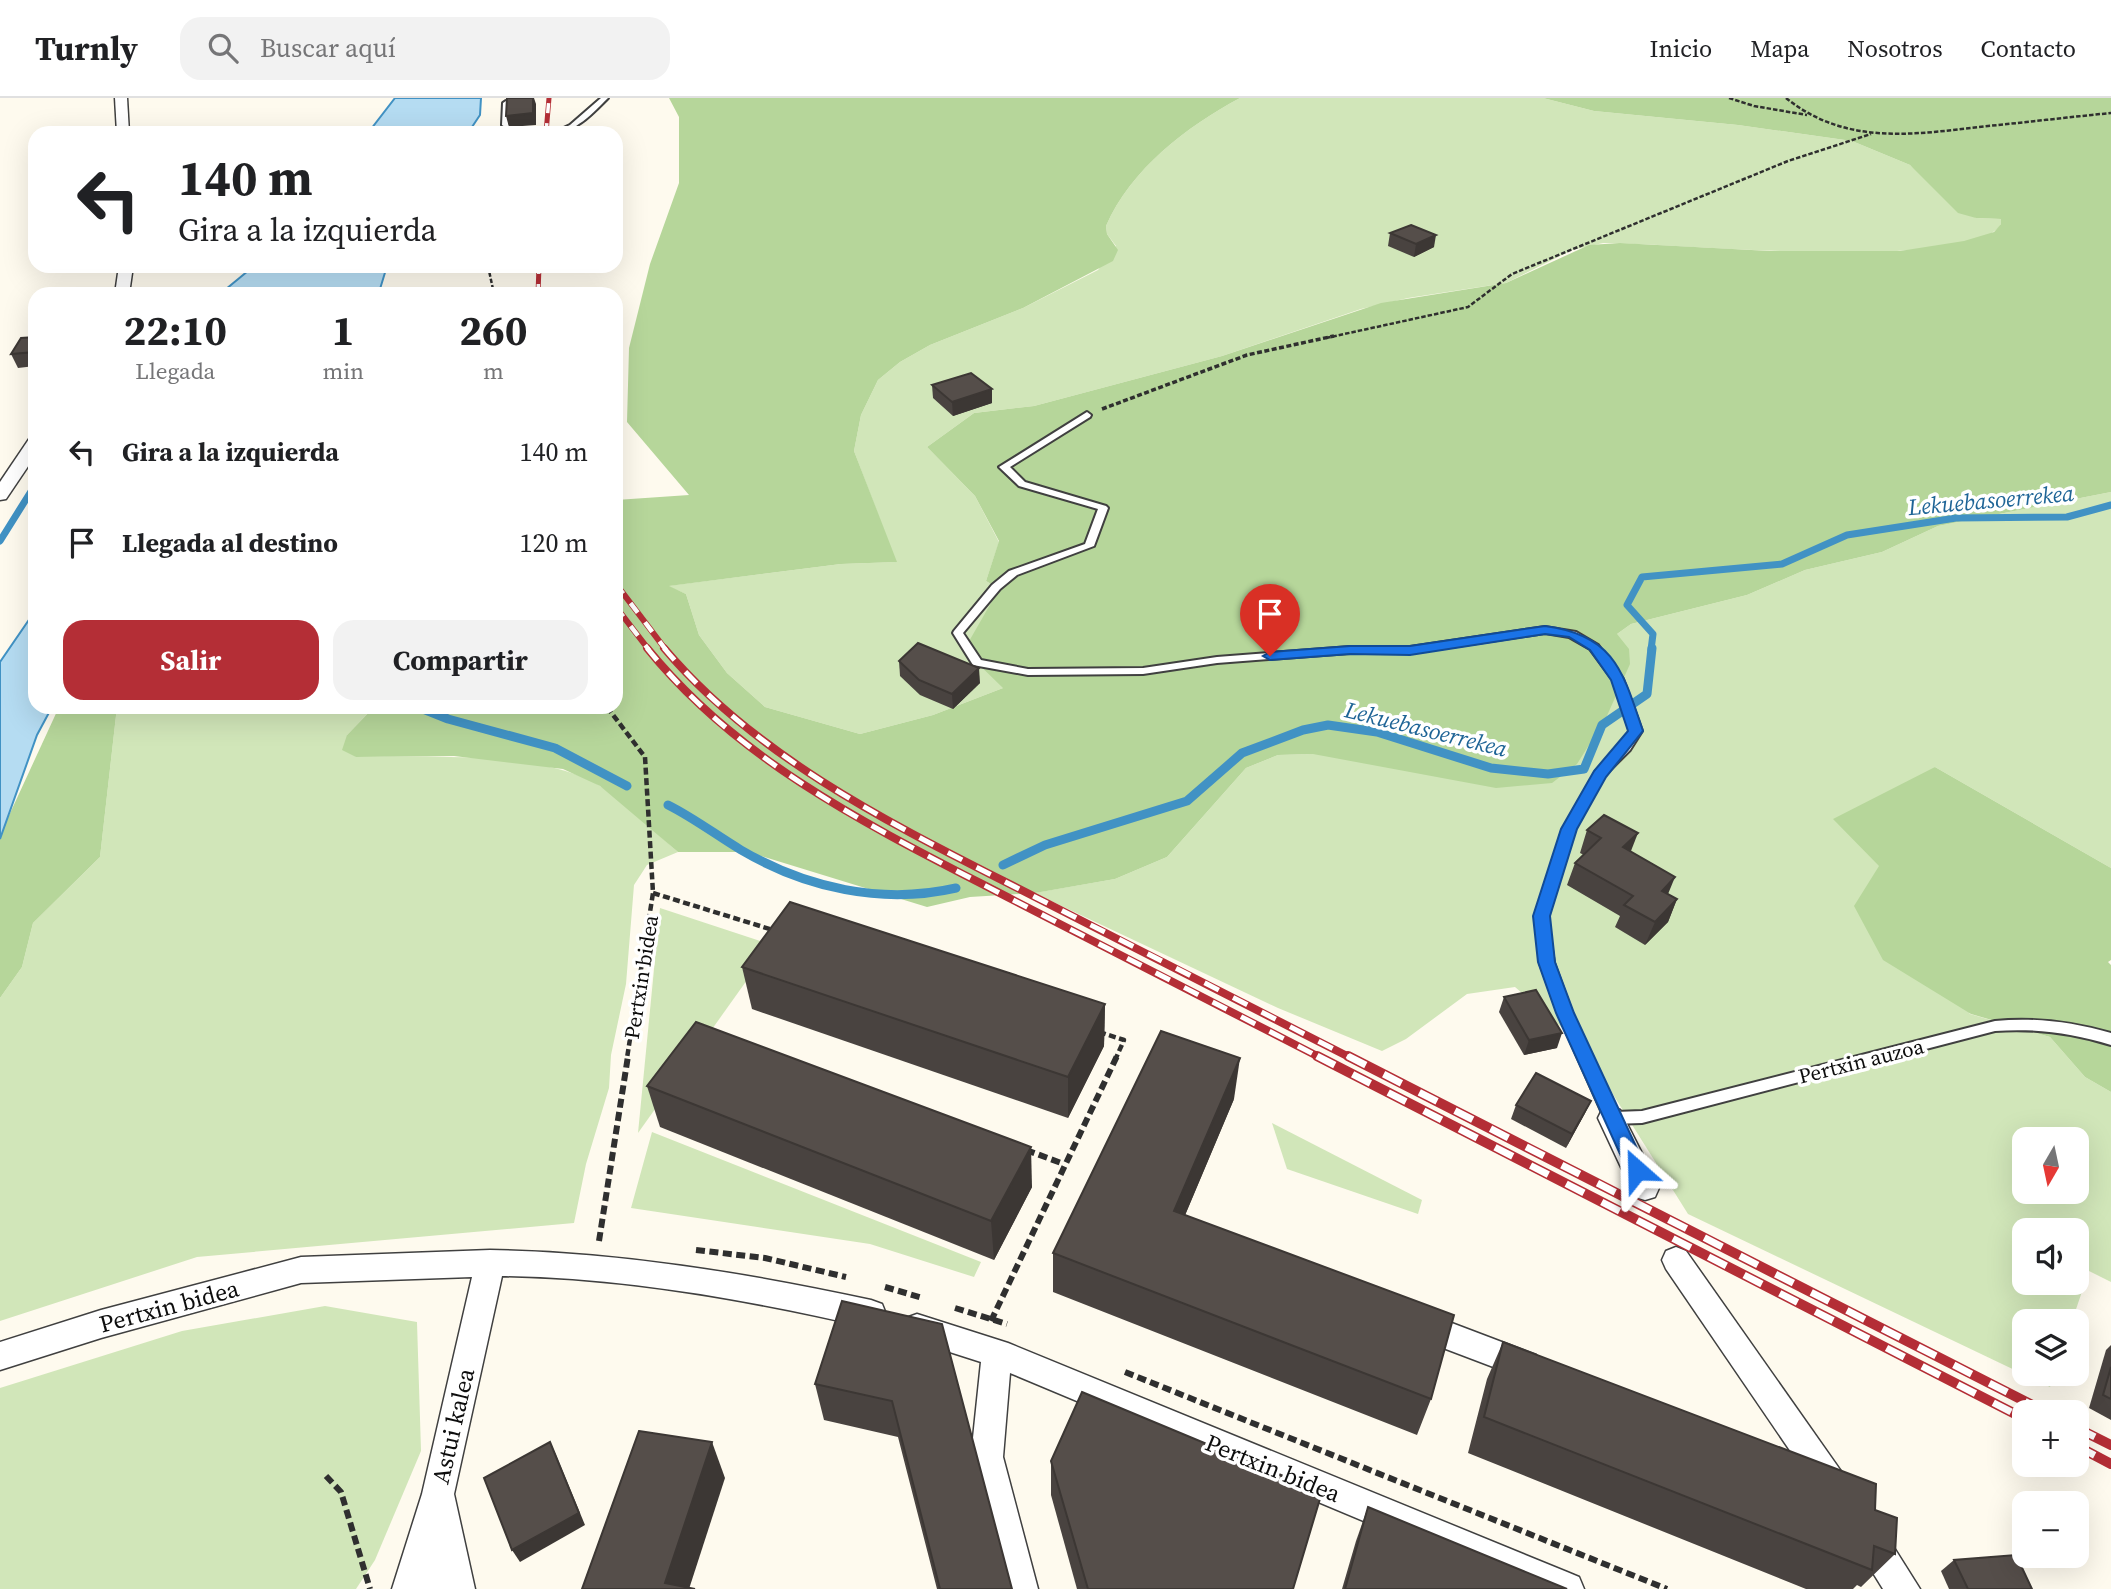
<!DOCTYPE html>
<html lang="es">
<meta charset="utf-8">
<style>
:root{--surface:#fff;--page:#f2f2f2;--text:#202124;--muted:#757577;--line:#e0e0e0;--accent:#b42e36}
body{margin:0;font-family:"Source Serif 4",serif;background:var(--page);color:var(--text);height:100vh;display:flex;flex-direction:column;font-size:26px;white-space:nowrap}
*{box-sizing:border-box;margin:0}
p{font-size:23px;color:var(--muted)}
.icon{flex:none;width:38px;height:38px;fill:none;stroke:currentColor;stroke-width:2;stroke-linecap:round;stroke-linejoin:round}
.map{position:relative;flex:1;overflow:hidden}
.side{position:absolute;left:28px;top:189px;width:595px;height:427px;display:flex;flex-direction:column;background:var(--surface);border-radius:21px;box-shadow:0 7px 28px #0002}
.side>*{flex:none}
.hud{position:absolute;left:28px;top:28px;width:595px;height:147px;border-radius:21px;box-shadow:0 7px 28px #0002;background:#fff;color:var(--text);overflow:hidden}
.needle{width:46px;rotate:189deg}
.buttons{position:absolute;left:2012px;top:1029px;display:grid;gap:14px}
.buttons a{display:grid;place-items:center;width:77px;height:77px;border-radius:14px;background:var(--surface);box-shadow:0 7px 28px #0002;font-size:35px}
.pin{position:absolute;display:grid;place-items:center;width:60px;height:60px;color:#fff;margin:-72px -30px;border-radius:50% 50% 50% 0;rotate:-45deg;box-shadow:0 0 7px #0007}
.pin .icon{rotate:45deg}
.me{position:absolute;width:77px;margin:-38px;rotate:335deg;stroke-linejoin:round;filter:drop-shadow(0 0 5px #0008)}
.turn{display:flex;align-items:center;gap:24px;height:147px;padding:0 35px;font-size:32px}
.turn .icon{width:91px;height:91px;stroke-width:2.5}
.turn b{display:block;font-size:49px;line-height:60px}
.eta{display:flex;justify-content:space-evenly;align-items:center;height:119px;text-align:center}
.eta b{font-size:42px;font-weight:700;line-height:49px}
.button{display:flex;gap:14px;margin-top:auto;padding:14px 35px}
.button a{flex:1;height:80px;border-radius:21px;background:var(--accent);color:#fff;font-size:28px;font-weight:700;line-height:80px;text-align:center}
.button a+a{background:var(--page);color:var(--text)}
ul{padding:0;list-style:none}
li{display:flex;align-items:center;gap:21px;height:91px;padding:0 35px}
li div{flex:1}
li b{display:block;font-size:26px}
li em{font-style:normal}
header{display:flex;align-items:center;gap:42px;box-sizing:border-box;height:98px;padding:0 35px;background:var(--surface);border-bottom:2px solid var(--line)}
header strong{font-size:33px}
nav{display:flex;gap:38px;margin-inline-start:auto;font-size:24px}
.search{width:490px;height:63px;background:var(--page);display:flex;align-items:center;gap:18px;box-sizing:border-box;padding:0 24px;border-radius:21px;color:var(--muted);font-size:26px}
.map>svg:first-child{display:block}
.green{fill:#d1e6b9;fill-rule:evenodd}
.forest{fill:#b6d69a}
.water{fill:#b5dcf2;stroke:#4192c4;stroke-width:2}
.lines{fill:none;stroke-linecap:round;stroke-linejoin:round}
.stream-far1{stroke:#4192c4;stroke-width:7}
.stream{stroke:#4192c4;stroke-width:9}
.lane-casing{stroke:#404040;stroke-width:4}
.street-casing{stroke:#404040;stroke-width:3}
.path-far3{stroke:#2f2f2f;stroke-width:2.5;stroke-dasharray:4.5 2;stroke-linecap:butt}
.path-far2{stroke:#2f2f2f;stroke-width:3.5;stroke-dasharray:5 2.5;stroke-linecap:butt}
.path-far1{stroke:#2f2f2f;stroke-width:4.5;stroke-dasharray:7 3.5;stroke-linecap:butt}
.path{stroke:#2f2f2f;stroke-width:6;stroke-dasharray:9 4.5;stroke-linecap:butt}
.lane{fill:#fff;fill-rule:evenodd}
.street{fill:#fff;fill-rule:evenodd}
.rail-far3-casing{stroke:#b42e36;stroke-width:5}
.rail-far2-casing{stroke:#b42e36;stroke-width:6}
.rail-far1-casing{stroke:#b42e36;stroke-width:8}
.rail-casing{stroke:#b42e36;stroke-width:10}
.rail-far3{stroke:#fff;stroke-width:3.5;stroke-dasharray:10;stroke-linecap:butt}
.rail-far2{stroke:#fff;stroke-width:4.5;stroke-dasharray:12;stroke-linecap:butt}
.rail-far1{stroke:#fff;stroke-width:5;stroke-dasharray:16;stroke-linecap:butt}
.rail{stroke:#fff;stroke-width:7;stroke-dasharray:20;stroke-linecap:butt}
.wall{fill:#494340}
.shaded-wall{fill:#3c3734}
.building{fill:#554e4a;stroke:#3c3734;stroke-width:2}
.route{fill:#1a73e8;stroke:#114b97;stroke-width:2}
.labels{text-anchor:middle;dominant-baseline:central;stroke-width:7;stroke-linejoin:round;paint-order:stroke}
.street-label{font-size:21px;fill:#0d0d0d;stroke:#fff}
.water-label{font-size:23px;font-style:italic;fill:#1e6496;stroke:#fff}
.near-street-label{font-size:24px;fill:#0d0d0d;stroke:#fff}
</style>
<header>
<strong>Turnly</strong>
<div class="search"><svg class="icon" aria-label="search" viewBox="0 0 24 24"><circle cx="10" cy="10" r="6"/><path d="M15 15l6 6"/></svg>Buscar aquí</div>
<nav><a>Inicio</a><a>Mapa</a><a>Nosotros</a><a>Contacto</a></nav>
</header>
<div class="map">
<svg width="2111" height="1491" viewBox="0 0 2111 1491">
<rect width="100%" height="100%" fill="#fefaee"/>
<g class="green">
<path d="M1240,0H1543L1594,13L1738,27L1852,43L1910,67L1976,120L2001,121V126C1973,176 1665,144 1603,145L1572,152L1506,185L1408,200L1361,211L1222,258L1034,308L974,315L927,349L975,398L999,444L986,483L999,491L1003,590L933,617L860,636L765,609L727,575L699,537L686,496L667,488L841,466L896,464L854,353L861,317L878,282L900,264L930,247L1023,210L1098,172L1116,148L1107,136L1106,128C1131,71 1186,29 1240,0Z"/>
<path d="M2111,394V770L1935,669L1879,768L1970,916L2050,939L2085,979L2111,994V1184L2089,1173L2072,1223H2025V1276H2054L2050,1289L1688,1116L1582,947L1515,889L1467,896L1406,941L1382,953L1278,910L1034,795L1115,781L1167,759L1246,670L1278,657L1312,656L1617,536L1631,526L1747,497L1805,472L1882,454L1938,428ZM2025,1041H2077V1094H2025ZM2025,1132H2077V1185H2025Z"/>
<path d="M117,609H374L347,637L356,659C420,659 546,653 600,688C628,705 653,733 678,754L647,767L634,787L626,886L611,957L609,990L586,1066L574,1125L197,1159L0,1223V900L22,869L33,825L100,759Z"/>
<path d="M660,810L772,847L638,1035Z"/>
<path d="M1272,1025L1422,1102L1418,1116L1287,1071Z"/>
<path d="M652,1034L981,1164L974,1179L870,1146L631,1110Z"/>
<path d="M325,1208L417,1224L421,1353L375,1462L356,1491H0V1290L182,1233Z"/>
</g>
<g class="forest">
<path d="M669,0H1240C1186,29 1131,71 1106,128L1107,136L1118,152L1113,163L1023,210L930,247L900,264L878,282L861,317L854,353L897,464L841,466L669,488L686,496L699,537L727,575L765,609L860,636L933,617L1003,590L964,552L999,491L986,483L999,443L975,398L927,349L974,315L1034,308L1222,258L1381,205L1506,185L1589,147L1620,145L1770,153H1900L1964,143L1994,134L2001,126V121L1976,120L1958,115L1910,67L1852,43L1738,27L1594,13L1543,0H2111V394L1938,428L1882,454L1805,472L1747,497L1631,526L1617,536L1629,551L1630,566L1606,620L1577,666L1552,685L1496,690L1313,656L1278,657L1246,670L1167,759L1115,781L1035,795L970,799L927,809L748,754H678L600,688L563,671L454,658L356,659L342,652L347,637L374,609H616V402L689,397L627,324L629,250L650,166L679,85V19Z"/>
<path d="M59,609H117L100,759L33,825L22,869L0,900V737Z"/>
<path d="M1935,669L2111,770V862L2108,864L2111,867V994L2085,979L2050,939L1971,916L1883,862L1854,808L1879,768L1833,721Z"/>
</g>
<g class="water">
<path d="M395,0H481L480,17L468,35H368Z"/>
<path d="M254,168H387L380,191L383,196H220Z"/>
<path d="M35,513V609H52L37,637L0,741V564Z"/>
</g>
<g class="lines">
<g class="stream-far1">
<path d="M0,443L35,387"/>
<path d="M1651,552L1653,536L1627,507L1642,479L1782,466L1847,437L1956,420L2067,419L2111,407"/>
</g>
<g class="stream">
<path d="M418,609L448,621L555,650L627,688"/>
<path d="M668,707C694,720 716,737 741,752C806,790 882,807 956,790"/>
<path d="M1003,767L1045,747L1187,703L1242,655L1303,632L1328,627L1377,634L1491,670L1548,676L1584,671L1602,627L1647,596L1652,550"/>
</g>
<g class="lane-casing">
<g id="lane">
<path d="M601,0H608C593,15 575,35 553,35L570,27Z"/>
<path d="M506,3L509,5L508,26L522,35H514L502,27L503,5Z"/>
<path d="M1087,314L1091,317L1090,319L1010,369L1025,384L1106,408L1108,410L1094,448L1017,477L1000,491L963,535L981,562L1028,571L1143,570L1217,559L1350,549H1410L1545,529L1576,534L1598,547L1623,581L1642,633L1630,652L1604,678L1575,731L1547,818L1554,865L1572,915L1615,1014L1642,1013L1995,923C2035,919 2072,924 2111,935V947C2072,935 2035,930 1995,933L1642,1025L1611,1026L1606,1024L1558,915L1540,865L1535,818L1563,731L1596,673L1622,646L1630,633L1613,582L1590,551L1569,539L1545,535L1410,555H1350L1217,565L1143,576L1028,577L973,567L953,535L954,533L992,487L1009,473L1085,446L1098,411L1019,388L999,369Z"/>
</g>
</g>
<g class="street-casing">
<g id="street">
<path d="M115,0H127L129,35H117Z"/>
<path d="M119,168H133L129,196H115Z"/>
<path d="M35,340V358L6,401L0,402V384L29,341Z"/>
<path d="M1611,1009L1620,1012L1655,1081L1659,1090L1655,1099L1645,1102L1635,1099L1598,1020L1602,1012Z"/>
<path d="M1676,1149L1686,1153L1843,1376L1848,1387L1843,1398L1832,1403L1821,1398L1666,1171L1662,1162L1666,1153Z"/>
<path d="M490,1152C619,1154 745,1175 871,1202L882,1206L886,1216L882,1226L871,1230C749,1202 627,1180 502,1178L454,1396L475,1491H392L422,1396L472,1179L301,1185L101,1240L0,1272V1244L101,1212L301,1159Z"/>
<path d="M1420,1213L1536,1257L1540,1267L1536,1277L1525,1281L1409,1237L1405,1227L1409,1217Z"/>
<path d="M917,1216L1008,1245L1567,1474L1579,1479L1584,1491H1526L1010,1275L1003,1359L1038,1491H1004L971,1359L981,1264L906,1240L902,1230L906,1220Z"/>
<path d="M1869,1424L1881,1429L1920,1491H1883L1852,1441L1857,1429Z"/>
</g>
</g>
<g class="path-far3">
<path d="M1729,0L1754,8L1807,17"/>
<path d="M1786,0C1847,49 1916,36 1988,28C2029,24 2070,19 2111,15"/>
<path d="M488,168L494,196"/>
<path d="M1326,240L1468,209L1512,176L1788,63L1871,36"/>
</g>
<path class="path-far2" d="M1102,311L1247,257L1334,238"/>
<g class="path-far1">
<path d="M607,609L645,659L653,795L627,960"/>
<path d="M653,795L773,832"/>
<path d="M1099,934L1124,942L1116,960"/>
</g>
<g class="path">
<path d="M1026,1052L1064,1066"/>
<path d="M599,1143L628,958"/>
<path d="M696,1152L765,1160L846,1179"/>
<path d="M885,1189L923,1200"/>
<path d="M955,1210L1007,1226"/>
<path d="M991,1223L1117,958"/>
<path d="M1125,1274L1667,1491"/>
<path d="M326,1378L341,1394L370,1491"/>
</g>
<use href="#lane" class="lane"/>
<use href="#street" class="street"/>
<g class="rail-far3-casing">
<g id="rail-far3">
<path d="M546,35L549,0"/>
<path d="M538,196L539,168"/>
</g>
</g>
<g class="rail-far2-casing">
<g id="rail-far2">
<path d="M616,486L666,552"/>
<path d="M616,509L649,552"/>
</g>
</g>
<g class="rail-far1-casing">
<g id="rail-far1">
<path d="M647,550C743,669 882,734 1015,803C1117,855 1219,907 1321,960"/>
<path d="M664,550C761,665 904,732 1035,799C1141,852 1246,906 1351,960"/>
</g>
</g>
<g class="rail-casing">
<g id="rail">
<path d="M1317,958L2025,1321"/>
<path d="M1348,958L2046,1314"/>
<path d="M2077,1330L2111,1347"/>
<path d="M2077,1348L2111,1366"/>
</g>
</g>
<use href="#rail-far3" class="rail-far3"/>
<use href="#rail-far2" class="rail-far2"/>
<use href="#rail-far1" class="rail-far1"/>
<use href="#rail" class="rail"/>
</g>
<g class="wall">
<path d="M1390,135L1434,149L1414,159L1388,148Z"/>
<path d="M35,239V268L18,270L11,256Z"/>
<path d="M932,287L992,305L953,318L933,300Z"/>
<path d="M899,563L980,585L953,611L920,597L900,578Z"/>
<path d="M1587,732L1631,754L1668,796L1677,801L1668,824L1645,847L1615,829L1620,818L1567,787L1575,765L1584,757L1580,755Z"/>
<path d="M742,869L1105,906L1104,948L1068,1020L752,911Z"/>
<path d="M1504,899L1557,950L1524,957L1499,914Z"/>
<path d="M647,988L1032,1089L994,1162L660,1029Z"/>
<path d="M1234,1001L1185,1117L1431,1301L1417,1337L1053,1194V1155Z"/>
<path d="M1591,1003L1584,1017L1566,1050L1511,1021L1516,1007Z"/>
<path d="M842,1203L1012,1491H937L898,1339L824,1322L815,1286Z"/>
<path d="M1503,1244L1875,1412L1895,1456L1861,1489L1857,1487L1853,1491H1806L1468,1355L1487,1281Z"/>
<path d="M2111,1247V1322L2089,1310L2106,1252Z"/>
<path d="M1051,1363L1293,1491H1077L1051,1397Z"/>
<path d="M1368,1409L1567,1491H1342L1356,1443Z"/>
<path d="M1954,1462L2032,1491H1949L1941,1473Z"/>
</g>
<g class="shaded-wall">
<path d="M533,0H534L536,6V27L509,29L506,18Z"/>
<path d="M1436,137L1434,149L1414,159L1416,146Z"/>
<path d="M992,291V305L953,318L952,304Z"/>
<path d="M979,570L980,585L953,611L952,596Z"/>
<path d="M1638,735L1629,758L1623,749Z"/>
<path d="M1675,779L1666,801L1662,793Z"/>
<path d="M1677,801L1668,824L1645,847L1655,824Z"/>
<path d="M1105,906L1104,948L1068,1020V979Z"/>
<path d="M1562,935L1557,950L1524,957L1529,942Z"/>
<path d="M1240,960L1234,1001L1170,1153L1174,1113Z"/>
<path d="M1591,1003L1584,1017L1566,1050L1572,1036Z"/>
<path d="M1031,1049L1032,1089L994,1162L991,1123Z"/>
<path d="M550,1344L556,1357L585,1427L520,1464L512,1452Z"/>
<path d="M712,1344L725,1380L689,1491L665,1485Z"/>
</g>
<g class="building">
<path d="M507,0H533V15L506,18Z"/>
<path d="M1411,127L1436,137L1416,146L1390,135Z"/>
<path d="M35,239V254L11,256L21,240Z"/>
<path d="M971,275L992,291L952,304L932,287Z"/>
<path d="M918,545L979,570L952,596L919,582L899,563Z"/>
<path d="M1604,717L1638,735L1623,749L1675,779L1662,793L1677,801L1655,824L1624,807L1633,798L1575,765L1601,740L1587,732Z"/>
<path d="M790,804L1105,906L1068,979L742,869Z"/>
<path d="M1536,892L1562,935L1529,942L1504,899Z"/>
<path d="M696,924L1031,1049L991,1123L647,988Z"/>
<path d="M1161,933L1240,960L1174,1113L1454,1217L1431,1301L1053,1155Z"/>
<path d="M1536,975L1591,1003L1572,1036L1516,1007Z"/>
<path d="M842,1203L942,1226L1012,1491H940L892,1303L815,1286Z"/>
<path d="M1503,1244L1876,1386L1875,1412L1897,1420L1895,1456L1874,1448L1872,1472L1484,1319Z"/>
<path d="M2111,1269V1301L2103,1297Z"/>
<path d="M1082,1294L1322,1394L1293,1491H1088L1051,1363Z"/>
<path d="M639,1333L712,1344L665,1485L695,1491H582Z"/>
<path d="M550,1344L579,1415L512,1452L484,1380Z"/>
<path d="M1368,1409L1567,1491H1345Z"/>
<path d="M2016,1457L2032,1491H1968L1954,1462Z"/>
</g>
<path class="route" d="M1545,528C1615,537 1623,574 1643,633L1606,679L1577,731L1550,818L1555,864L1574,915L1647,1072L1644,1078H1630L1556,915L1538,864L1533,818L1561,731L1594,673L1628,633L1611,582L1590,552L1569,539L1545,536L1410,557L1350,556L1270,562L1263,558L1270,554L1350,548H1410Z"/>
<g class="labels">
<g class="street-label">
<text transform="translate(641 879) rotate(-81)">Pertxin bidea</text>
<text transform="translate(1861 963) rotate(-14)">Pertxin auzoa</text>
</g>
<g class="water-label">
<text transform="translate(1991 402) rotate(-5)">Lekuebasoerrekea</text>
<text transform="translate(1426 631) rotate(14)">Lekuebasoerrekea</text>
</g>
<g class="near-street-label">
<text transform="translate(169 1208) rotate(-15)">Pertxin bidea</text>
<text transform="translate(453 1328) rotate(-77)">Astui kalea</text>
<text transform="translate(1273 1370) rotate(22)">Pertxin bidea</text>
</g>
</g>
</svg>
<div class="buttons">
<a><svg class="needle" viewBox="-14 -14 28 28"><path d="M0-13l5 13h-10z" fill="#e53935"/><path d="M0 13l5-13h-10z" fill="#757577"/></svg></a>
<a><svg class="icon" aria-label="sound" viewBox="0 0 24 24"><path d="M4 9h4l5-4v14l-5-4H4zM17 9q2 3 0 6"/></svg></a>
<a><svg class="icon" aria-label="layers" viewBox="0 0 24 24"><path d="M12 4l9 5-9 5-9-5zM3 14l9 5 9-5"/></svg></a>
<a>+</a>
<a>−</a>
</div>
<div class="pin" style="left:1270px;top:558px;background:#d93025"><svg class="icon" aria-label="arrive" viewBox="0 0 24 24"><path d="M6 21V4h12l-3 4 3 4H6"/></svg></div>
<svg class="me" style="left:1637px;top:1072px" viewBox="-20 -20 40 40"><path d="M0-17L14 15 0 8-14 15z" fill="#1a73e8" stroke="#fff" stroke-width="4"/></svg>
<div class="hud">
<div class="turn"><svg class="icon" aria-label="left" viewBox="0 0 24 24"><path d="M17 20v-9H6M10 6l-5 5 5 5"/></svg><div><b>140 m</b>Gira a la izquierda</div></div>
</div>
<section class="side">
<div class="eta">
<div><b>22:10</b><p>Llegada</p></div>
<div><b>1</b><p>min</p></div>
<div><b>260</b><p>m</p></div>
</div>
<ul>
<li><svg class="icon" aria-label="left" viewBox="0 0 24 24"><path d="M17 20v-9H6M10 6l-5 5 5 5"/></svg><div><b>Gira a la izquierda</b></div><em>140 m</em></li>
<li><svg class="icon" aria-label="arrive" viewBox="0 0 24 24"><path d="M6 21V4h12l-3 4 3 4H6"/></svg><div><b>Llegada al destino</b></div><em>120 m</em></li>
</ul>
<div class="button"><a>Salir</a><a>Compartir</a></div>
</section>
</div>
